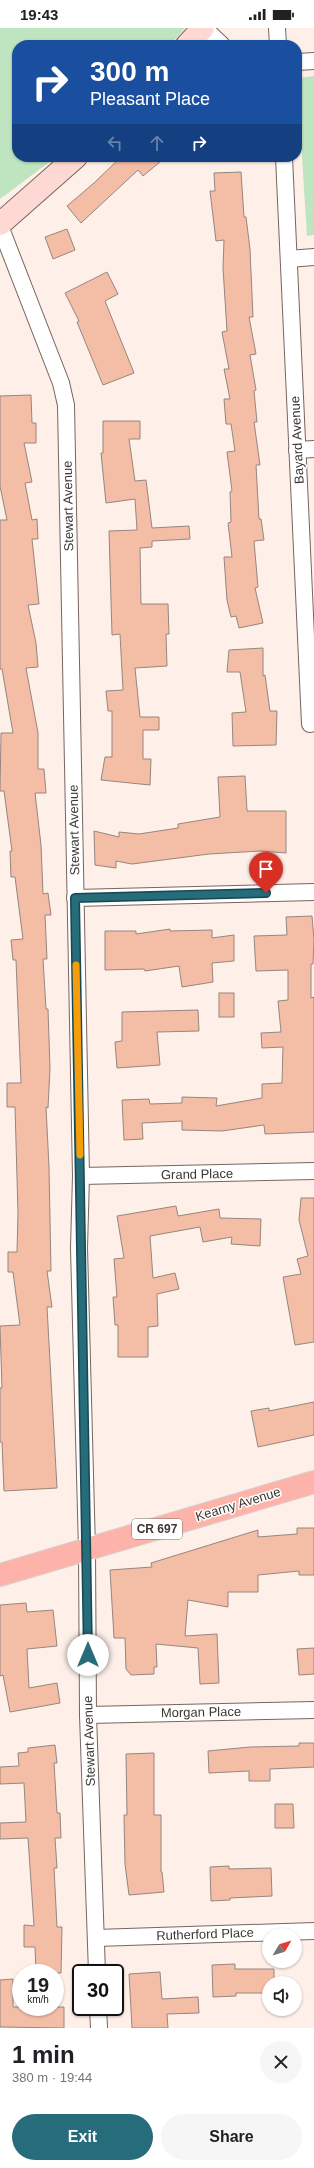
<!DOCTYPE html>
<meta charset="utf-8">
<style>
:root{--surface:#fff;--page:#f6f6f6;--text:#202124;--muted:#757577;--accent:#266c7a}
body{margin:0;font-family:Arial,sans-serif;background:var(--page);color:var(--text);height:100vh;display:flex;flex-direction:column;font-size:15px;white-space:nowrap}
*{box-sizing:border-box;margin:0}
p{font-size:13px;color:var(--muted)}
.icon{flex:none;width:22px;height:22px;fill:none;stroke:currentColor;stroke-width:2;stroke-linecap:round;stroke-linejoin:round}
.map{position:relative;height:2000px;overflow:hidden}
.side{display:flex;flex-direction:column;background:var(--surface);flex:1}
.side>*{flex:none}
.banner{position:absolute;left:12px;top:12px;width:290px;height:122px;border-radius:16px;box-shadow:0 1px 3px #0004;background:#1a4fa0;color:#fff;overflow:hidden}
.needle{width:26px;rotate:52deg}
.buttons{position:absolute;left:262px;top:1900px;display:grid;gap:8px}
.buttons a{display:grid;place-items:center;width:40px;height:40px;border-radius:50%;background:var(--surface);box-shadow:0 1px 3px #0004;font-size:20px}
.speed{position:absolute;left:12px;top:1936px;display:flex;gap:8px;font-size:20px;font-weight:700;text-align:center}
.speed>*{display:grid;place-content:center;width:52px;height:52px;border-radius:50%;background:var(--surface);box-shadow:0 1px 3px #0004;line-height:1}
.speed small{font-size:10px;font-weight:400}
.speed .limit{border:2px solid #111;border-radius:6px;background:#fff;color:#111}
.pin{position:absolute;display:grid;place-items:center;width:34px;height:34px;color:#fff;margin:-41px -17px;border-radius:50% 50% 50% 0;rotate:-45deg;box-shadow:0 0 4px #0007}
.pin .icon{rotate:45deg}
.me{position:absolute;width:44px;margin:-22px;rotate:0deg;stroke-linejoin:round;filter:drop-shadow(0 0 3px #0008)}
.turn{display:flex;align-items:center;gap:14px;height:84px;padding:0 12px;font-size:18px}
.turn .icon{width:52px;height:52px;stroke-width:2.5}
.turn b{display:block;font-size:28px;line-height:34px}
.lanes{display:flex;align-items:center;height:38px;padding:0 12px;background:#0003;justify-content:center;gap:20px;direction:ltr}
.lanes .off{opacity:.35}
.round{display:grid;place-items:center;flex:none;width:42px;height:42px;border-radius:21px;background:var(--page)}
.summary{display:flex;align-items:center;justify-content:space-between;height:68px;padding:0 12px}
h1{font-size:24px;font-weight:600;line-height:30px}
.button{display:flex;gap:8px;margin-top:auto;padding:8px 12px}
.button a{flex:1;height:46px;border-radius:24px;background:var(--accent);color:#fff;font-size:16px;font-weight:600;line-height:46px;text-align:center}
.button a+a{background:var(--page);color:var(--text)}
.status{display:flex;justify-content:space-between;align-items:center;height:28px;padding:0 20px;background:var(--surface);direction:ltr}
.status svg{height:11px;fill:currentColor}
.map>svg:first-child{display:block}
.green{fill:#bfe5c0}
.building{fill:#f3bda6;stroke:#97867f}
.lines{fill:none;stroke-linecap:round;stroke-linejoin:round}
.street-casing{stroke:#76665f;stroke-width:18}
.secondary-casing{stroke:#76665f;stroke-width:24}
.primary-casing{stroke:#d4d3d2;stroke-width:24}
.street{stroke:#fff;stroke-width:16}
.secondary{stroke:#fed9d4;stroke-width:22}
.primary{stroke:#fdb3aa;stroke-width:22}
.route-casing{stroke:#19464f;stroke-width:10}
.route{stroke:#266c7a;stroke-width:7}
.slow{stroke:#f59e0b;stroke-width:7}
.labels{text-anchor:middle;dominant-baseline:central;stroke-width:3;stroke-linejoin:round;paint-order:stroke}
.shield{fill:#fff;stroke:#777270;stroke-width:1}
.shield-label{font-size:12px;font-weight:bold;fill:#3d3633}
.street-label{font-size:13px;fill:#3d3633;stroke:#fff}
</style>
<div class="status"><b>19:43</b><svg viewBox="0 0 49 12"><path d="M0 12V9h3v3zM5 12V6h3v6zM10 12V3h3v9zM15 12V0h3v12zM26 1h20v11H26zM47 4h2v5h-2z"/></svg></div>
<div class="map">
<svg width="314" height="2000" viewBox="0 0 314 2000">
<rect width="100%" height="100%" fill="#feefe9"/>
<g class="green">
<path d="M0,0H185L170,17H17V129H56L0,171Z"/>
<path d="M314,48V207L307,208L297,50Z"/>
</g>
<g class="building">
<path d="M121,129H166L143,148L138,142L81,195L67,178L94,155Z"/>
<path d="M241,144L244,189H246L250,221L253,289H249L256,326L250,327L256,362L254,363L257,394H254L260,437H256L259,491H261L264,512L254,513L258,559L255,560L263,595L239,600L236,588L231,589L227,572L224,529H232L228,495L231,494L230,464L232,463L227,424L235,423L231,396H226L224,371H230L224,341H229L222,304L227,303L223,240L224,212L216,213L210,163H215L214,145Z"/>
<path d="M67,201L75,222L53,231L45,209Z"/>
<path d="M107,244L118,266L105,273L134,345L103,357L77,294L79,293L65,265Z"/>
<path d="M31,367L32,395H36V415H24L32,454L25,455L32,492L37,491L38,511H32L39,576L28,577L36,615L38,639L26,640L38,705V741H44L46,765H35L41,817L43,866L48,865L51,887H45L47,931H43L46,981H48L50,1040L48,1080L46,1079L49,1139L51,1243H47L52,1279H47L57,1460L4,1463L2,1414H0V1360H2L0,1298L20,1297L13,1244H8V1224H17L18,1185L15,1079H7V1055H21L16,932H13L11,912L23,911L15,849H11L10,823H12L4,763H0L1,705H13L2,641H0V492H7L0,458V368Z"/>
<path d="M103,393H140V411H129L135,453L146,452L152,500L189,498L190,511L152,513V519L140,520L141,576H168L169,606H166L167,638L135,640L140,689H159V702H143V731H151L150,757L101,752L105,729H112V683H108L106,663L123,662L120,606L112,607L109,503L137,502L135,471L106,475L101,425H103Z"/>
<path d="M263,620V648L265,647L270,683H277L276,717L233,718L232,685L246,684L240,644H227L229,622Z"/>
<path d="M245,748L247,783H286V825L260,823L209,826L132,836L116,833V840L95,837L94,803L119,809V804L139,806L178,800V796L220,789L218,749Z"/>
<path d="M312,888L314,912L313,936H311V970L314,969V1104L265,1106L264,1097L222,1103L182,1102V1093L142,1095L143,1111L124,1112L122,1072L149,1071L150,1076L182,1075V1069L217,1070L216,1078L262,1070V1056L282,1055L283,1019L262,1020L261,1005L281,1004L278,973L288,972V942L256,943L254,908L287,907L286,889Z"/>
<path d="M170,901V903L212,902V910L234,907V933L212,935L213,954L182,959L179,938L145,943L144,941L105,942V903H136V906Z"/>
<rect x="219" y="965" width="15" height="24"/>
<path d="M198,982L199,1003L157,1004L160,1037L117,1040L115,1014L122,1013V984Z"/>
<path d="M301,1170H314V1314L295,1317L283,1249L301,1246L297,1231L308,1228L299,1192Z"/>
<path d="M176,1178L178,1188L219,1181L220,1190L261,1191L260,1218L231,1216L232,1209L203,1214L200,1199L150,1208L153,1250L175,1245L179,1261L157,1266L158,1298L148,1299V1329H118V1297H115L113,1269H117L114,1231L124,1230L117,1188Z"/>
<path d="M314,1374V1407L258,1419L251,1383L269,1380V1383Z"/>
<path d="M297,1500H314V1547H299V1543L258,1547V1564H228V1579L188,1572L185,1608L217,1606L219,1655L200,1656L198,1620L156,1616L157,1639H154V1646L131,1647L126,1641L125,1610H114L110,1542L152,1539L151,1535L258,1502V1509L297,1506Z"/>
<path d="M26,1575L27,1584L53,1582L57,1618L27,1621L29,1660L57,1655L60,1675L10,1684L3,1647L0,1648V1577Z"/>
<path d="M314,1620V1646L299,1647L297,1621Z"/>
<path d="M299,1715H314V1739L270,1741V1753H249V1743L209,1745L208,1723L250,1719L299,1718Z"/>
<path d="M55,1717L57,1735H54L57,1785H60L61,1810H55L57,1840H54L57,1899H62L61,1945H36L35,1919H24V1897L34,1898L28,1810L0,1811V1795L26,1794L24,1755L0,1756V1739L19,1738L18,1725L28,1724V1720Z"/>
<path d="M154,1725V1787H161V1844H162L164,1864L129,1867L125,1836L124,1787H127L126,1726Z"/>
<path d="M275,1776H293L294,1800H275Z"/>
<path d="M229,1838V1841L271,1840L272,1868L230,1870V1872L211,1873L210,1839Z"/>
<path d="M235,1936V1941H274V1955H269V1965H236V1968L213,1969L212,1937Z"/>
<path d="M160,1944L162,1971L198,1969L199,1985L167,1986L168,2000H132L129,1946Z"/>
<path d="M13,1951V1979H64V2000L0,1999V1952Z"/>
</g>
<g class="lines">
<g class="street-casing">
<g id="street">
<path d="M204,0L222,17"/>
<path d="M277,0L278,17"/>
<path d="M297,34L314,33"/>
<path d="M284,129L310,696"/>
<path d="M0,198L61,355L66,377L81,1148L79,1220L87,1522L88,1687L97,1945"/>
<path d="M289,231L314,229"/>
<path d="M297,422L314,421"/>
<path d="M75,870L314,864"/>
<path d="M81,1148L314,1143"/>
<path d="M88,1687L314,1682"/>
<path d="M96,1910L314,1903"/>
<path d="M98,1979L99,2000"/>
</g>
</g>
<g class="secondary-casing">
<g id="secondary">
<path d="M187,17L203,0"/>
<path d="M0,196L76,129"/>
</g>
</g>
<g class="primary-casing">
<path id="primary" d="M0,1547L314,1454"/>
</g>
<use href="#street" class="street"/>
<use href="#secondary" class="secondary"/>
<use href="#primary" class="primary"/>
</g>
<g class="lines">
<g class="route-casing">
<path id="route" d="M88,1627L75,870L266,865"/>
</g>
<use href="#route" class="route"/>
<path class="slow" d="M76,937L80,1127"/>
</g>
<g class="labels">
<rect class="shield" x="132" y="1491" width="50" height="20" rx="3"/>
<g class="shield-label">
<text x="157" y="1501">CR 697</text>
</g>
<g class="street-label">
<text transform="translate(297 412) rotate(-93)">Bayard Avenue</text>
<text transform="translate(68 478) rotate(-91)">Stewart Avenue</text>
<text transform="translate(74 802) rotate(-91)">Stewart Avenue</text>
<text transform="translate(197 1146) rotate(-1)">Grand Place</text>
<text transform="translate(238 1476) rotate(-17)">Kearny Avenue</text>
<text transform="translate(201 1684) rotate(-1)">Morgan Place</text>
<text transform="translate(89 1713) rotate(-92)">Stewart Avenue</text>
<text transform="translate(205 1906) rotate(-2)">Rutherford Place</text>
</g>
</g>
</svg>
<div class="buttons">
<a><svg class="needle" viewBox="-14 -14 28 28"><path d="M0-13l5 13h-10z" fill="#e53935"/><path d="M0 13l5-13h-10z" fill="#757577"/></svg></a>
<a><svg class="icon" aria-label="sound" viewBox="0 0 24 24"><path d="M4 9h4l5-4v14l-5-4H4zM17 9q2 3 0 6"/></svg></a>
</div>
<div class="speed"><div>19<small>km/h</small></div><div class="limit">30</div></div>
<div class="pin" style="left:266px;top:865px;background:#d93025"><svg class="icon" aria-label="arrive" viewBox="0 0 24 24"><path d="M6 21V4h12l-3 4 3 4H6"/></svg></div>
<svg class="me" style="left:88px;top:1627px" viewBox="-20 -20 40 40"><circle r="19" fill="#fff"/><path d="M0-13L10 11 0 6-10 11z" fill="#266c7a"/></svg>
<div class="banner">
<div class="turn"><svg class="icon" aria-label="right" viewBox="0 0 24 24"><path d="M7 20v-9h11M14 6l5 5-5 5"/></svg><div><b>300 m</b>Pleasant Place</div></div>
<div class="lanes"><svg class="icon off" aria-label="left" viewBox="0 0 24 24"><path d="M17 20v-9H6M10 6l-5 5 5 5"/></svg><svg class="icon off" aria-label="ahead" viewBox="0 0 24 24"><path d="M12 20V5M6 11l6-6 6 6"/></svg><svg class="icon" aria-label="right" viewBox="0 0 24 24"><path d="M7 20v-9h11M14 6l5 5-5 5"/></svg></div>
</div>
</div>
<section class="side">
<div class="summary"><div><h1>1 min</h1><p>380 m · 19:44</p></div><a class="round"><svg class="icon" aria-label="close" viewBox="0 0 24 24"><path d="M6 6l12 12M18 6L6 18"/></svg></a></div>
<div class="button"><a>Exit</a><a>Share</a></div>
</section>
